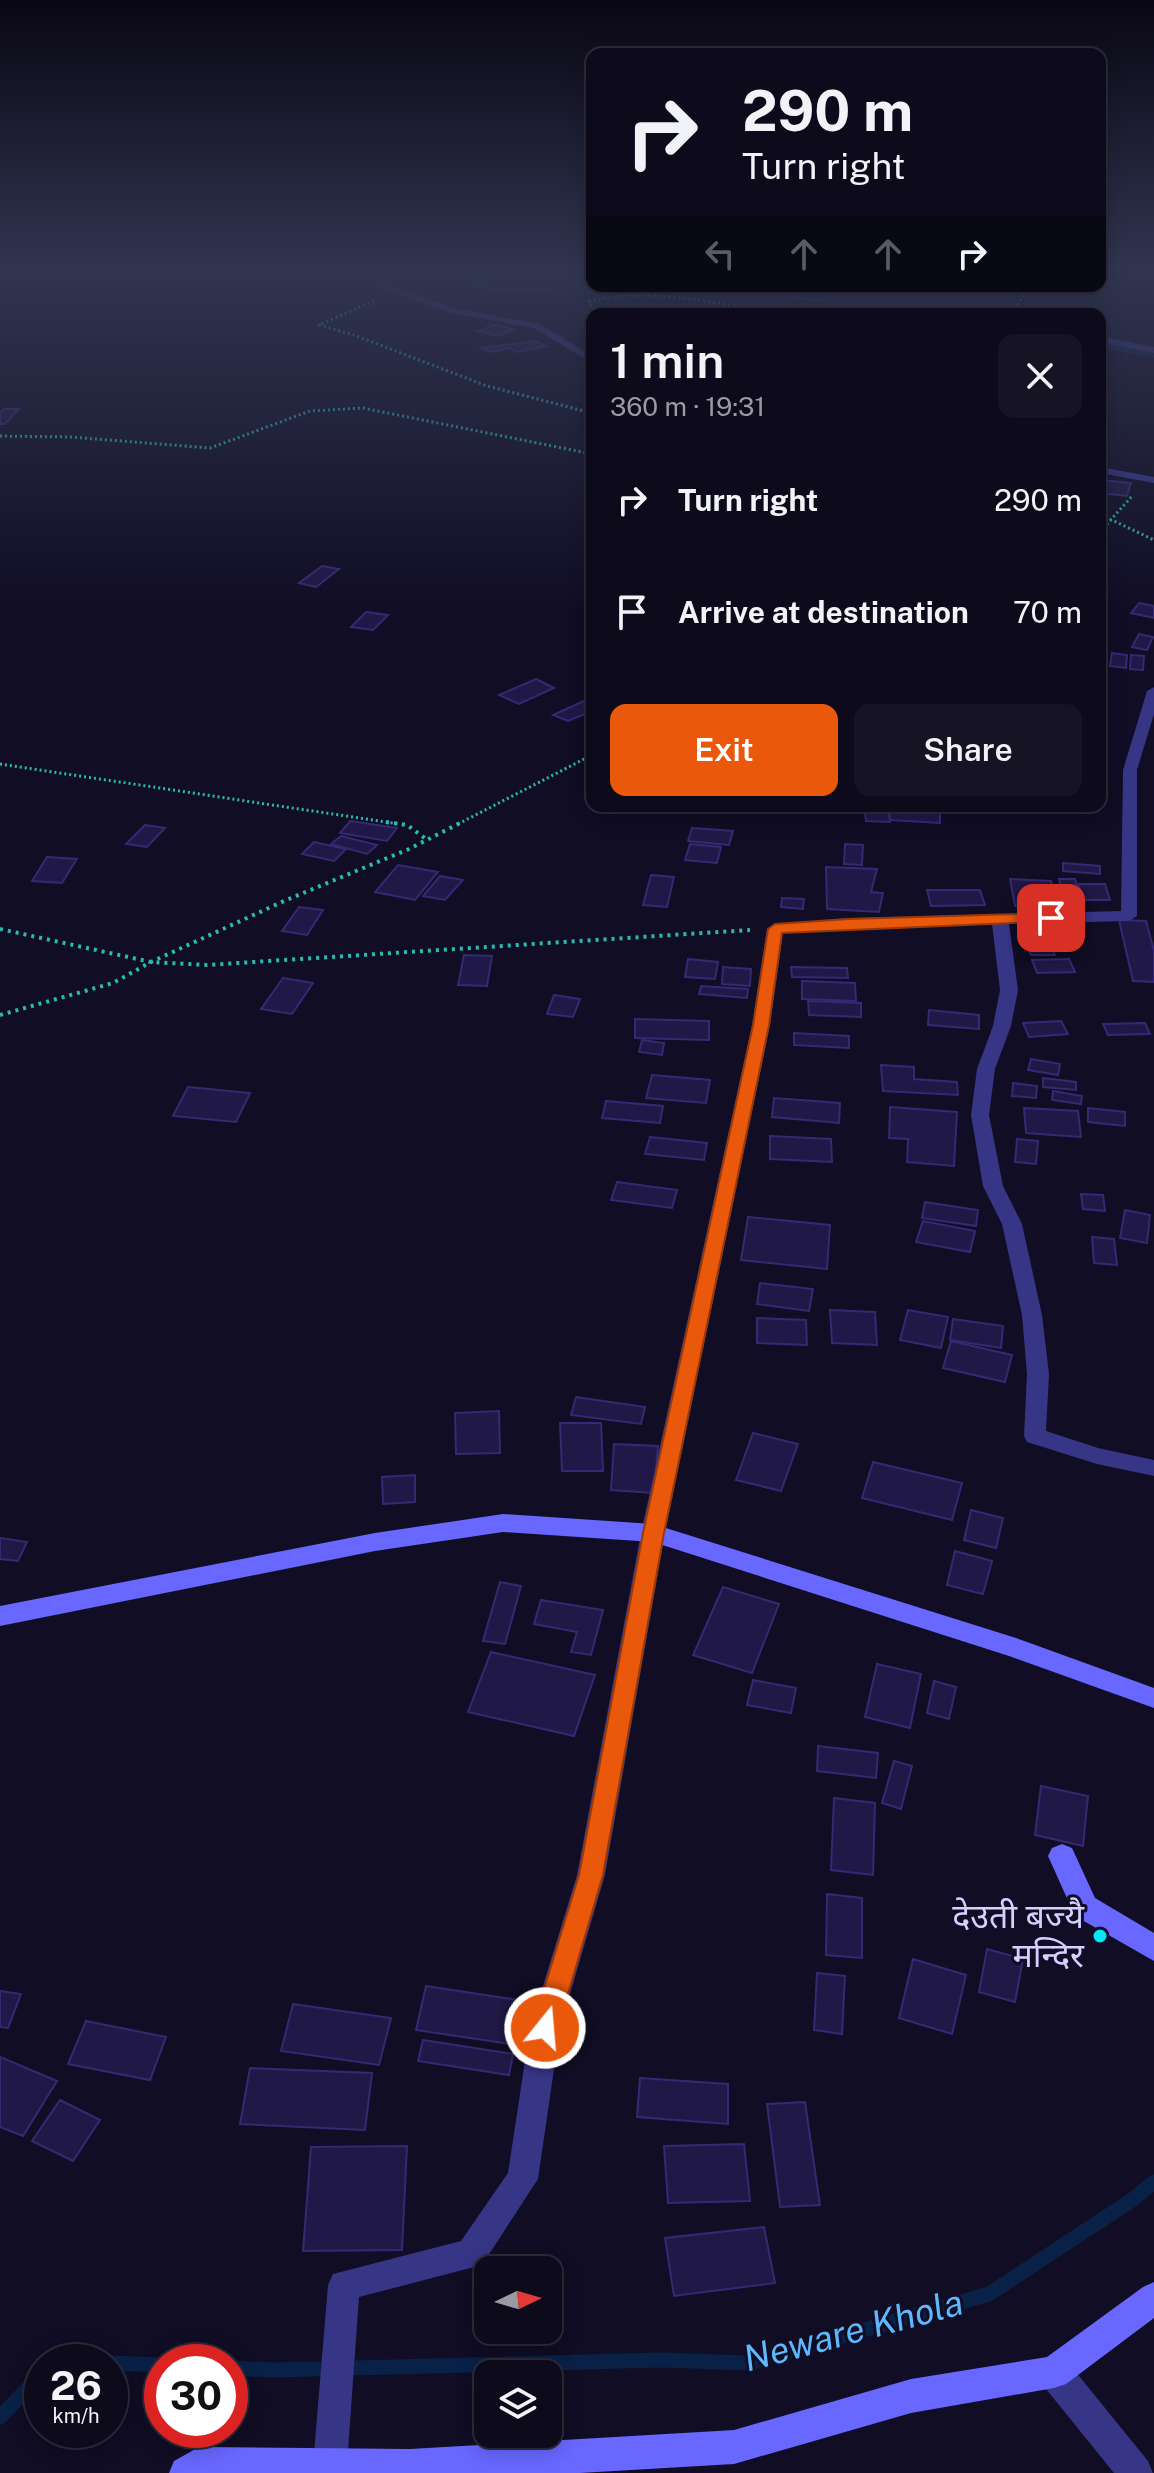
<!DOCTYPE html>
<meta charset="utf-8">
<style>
:root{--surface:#0c0a1b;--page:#151324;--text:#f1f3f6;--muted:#9a9aa3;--line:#2c2b3a;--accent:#ea580c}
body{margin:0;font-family:"Public Sans","Noto Sans Devanagari",sans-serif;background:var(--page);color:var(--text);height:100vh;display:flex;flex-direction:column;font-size:30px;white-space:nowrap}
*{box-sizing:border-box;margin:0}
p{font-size:26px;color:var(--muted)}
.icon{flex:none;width:44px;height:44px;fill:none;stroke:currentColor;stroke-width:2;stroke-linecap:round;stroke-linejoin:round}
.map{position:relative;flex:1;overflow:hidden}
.drawer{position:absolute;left:586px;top:308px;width:520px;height:504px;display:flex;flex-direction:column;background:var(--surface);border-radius:16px;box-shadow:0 4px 20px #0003,0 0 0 2px var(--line)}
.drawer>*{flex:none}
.banner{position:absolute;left:586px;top:48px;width:520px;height:244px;border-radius:16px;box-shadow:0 4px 20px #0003,0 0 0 2px var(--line);background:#0c0a1b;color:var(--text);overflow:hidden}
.needle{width:52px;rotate:85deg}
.controls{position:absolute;left:474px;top:2256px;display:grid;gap:16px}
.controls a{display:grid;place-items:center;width:88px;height:88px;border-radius:16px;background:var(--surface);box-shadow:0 4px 20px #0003,0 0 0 2px var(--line);font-size:40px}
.speed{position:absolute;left:24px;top:2344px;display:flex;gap:16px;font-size:40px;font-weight:700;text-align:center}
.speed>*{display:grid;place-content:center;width:104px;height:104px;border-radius:50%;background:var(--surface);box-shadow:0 4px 20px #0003,0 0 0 2px var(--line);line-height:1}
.speed small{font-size:20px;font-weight:400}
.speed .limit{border:12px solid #d22;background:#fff;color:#111}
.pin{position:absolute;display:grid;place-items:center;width:68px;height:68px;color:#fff;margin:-34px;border-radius:16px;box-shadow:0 4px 12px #0006}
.me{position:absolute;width:88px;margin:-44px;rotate:17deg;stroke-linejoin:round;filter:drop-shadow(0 0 6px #0008)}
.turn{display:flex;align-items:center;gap:28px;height:168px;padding:0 24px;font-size:36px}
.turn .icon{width:104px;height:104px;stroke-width:2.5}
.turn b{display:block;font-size:56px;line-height:68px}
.lanes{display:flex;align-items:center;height:76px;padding:0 24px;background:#0003;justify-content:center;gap:40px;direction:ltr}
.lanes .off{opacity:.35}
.round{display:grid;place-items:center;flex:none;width:84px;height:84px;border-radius:16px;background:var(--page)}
.overview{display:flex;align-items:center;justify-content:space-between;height:136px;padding:0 24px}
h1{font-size:48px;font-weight:600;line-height:60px}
.action{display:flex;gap:16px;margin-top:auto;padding:16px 24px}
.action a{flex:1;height:92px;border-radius:16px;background:var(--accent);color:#fff;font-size:32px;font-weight:600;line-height:92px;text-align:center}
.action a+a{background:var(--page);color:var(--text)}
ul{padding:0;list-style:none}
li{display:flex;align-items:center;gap:24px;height:112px;padding:0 24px}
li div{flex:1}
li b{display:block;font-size:30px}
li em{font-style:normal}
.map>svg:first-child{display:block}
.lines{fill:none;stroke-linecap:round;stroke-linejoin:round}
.stream{stroke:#092147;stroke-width:15}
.canal{fill:#092147;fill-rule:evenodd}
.building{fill:#201846;stroke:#362973;stroke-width:2}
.path-far1{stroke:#28bbaf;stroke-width:3;stroke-dasharray:2 3;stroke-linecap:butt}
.path{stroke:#28bbaf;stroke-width:4;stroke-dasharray:3 5;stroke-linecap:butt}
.street{fill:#373586;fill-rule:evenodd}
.secondary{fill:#6867ff;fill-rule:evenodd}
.route{fill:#ea580c;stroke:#983908;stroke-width:2}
.poi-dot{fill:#00e7fb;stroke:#100d24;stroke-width:3}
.labels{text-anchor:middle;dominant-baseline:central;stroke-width:6;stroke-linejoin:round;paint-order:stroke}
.near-poi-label{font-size:34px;fill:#d4d0ff;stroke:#100d24;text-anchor:end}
.near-water-label{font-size:36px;font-style:italic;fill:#5eb8ff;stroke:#100d24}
</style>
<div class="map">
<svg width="1154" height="2473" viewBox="0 0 1154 2473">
<rect width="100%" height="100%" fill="#100d24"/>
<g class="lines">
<g class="stream">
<path d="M53,2362H81"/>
<path d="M110,2363L162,2365"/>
<path d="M230,2368L275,2370L661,2360L749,2363L989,2294L1132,2200L1154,2182"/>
<path d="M0,2417L42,2374"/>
</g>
<g class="canal">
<path d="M418,267C443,267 472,281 501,283C556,288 602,268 645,314H626L617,304L592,294L561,290L501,293L418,274L415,271Z"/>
<path d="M1100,338L1154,348V358L1100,348Z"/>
</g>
</g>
<g class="building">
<path d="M802,286H814L835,288L822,301L790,297Z"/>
<path d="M494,325L514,329L498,336L478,331Z"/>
<path d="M536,341L546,346L517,352L510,348L490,352L481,348Z"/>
<path d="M4,409H19L5,424H0V413Z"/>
<path d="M1102,480L1131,483L1127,496L1100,493Z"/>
<path d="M322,566L339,569L316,587L299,583Z"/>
<path d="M1139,603L1154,606V618L1131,613Z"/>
<path d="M366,612L388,615L373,630L351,627Z"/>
<path d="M1139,634L1153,637L1147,650L1132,647Z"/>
<path d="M1112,653L1127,655L1126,668L1110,666Z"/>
<path d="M1131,655L1144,656L1143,670L1130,669Z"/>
<path d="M536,679L554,688L519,704L499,695Z"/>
<path d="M588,699L592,701V711L568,721L553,715Z"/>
<path d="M864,806H888L890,822L866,821Z"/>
<path d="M890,806H940V823L890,820Z"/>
<path d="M350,821L397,828L387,841L340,833Z"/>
<path d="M145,825L165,828L147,847L126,844Z"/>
<path d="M692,828L733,831L729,845L688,841Z"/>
<path d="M341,836L377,845L367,854L331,844Z"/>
<path d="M314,842L346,849L334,861L302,854Z"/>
<path d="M690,844L721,847L717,863L685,860Z"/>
<path d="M845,844L863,845L862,865L844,864Z"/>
<path d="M47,857L77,859L62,883L32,881Z"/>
<path d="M1063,863L1100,866V874L1063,871Z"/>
<path d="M398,865L438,872L415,900L375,892Z"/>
<path d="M826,867L877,869L871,892L883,893L879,912L827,909Z"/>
<path d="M651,875L674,877L667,907L643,905Z"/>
<path d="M440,876L463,880L445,900L423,896Z"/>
<path d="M1010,879L1051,881L1057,907L1015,906Z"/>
<path d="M1059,879H1075L1080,901L1064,900Z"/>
<path d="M1078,884H1105L1110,900H1083Z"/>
<path d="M927,890H980L985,905L931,906Z"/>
<path d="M782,898L804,899L803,909L781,907Z"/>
<path d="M299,907L323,910L307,935L282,931Z"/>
<path d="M1119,920L1146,921L1154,951V982L1133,981Z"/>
<path d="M1022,925L1047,926L1050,940L1024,939Z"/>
<path d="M1049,941L1055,955H1031L1026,942Z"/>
<path d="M464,955L492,956L487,986L458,985Z"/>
<path d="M688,959L718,962L715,979L685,977Z"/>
<path d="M1069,959L1075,972L1037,973L1032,960Z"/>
<path d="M723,967L751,969L750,986L722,984Z"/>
<path d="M791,967L847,968L848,978L792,977Z"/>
<path d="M283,978L313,983L292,1014L261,1009Z"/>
<path d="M802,981L855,983L856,1001L802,999Z"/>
<path d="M701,986L748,989L747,998L699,994Z"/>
<path d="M554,995L580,999L573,1017L547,1014Z"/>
<path d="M808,1001L861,1003V1017L809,1015Z"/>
<path d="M929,1010L979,1015V1029L928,1025Z"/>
<path d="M635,1019L709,1021V1040L635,1038Z"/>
<path d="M1061,1021L1068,1034L1029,1037L1023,1023Z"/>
<path d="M1145,1023L1150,1034L1108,1035L1103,1024Z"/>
<path d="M794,1033L849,1036V1048L794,1045Z"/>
<path d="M642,1040L664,1043L662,1055L639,1052Z"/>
<path d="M1031,1059L1060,1064L1058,1075L1028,1070Z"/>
<path d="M881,1065L914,1067V1079L957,1082L958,1095L883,1091Z"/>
<path d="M652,1075L710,1080L706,1103L646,1098Z"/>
<path d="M1043,1078L1076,1082V1090L1043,1087Z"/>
<path d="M1013,1083L1037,1086L1036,1098L1012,1096Z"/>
<path d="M188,1087L250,1093L236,1122L173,1116Z"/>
<path d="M1053,1091L1082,1096L1081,1104L1052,1100Z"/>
<path d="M774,1098L840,1103L839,1123L772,1117Z"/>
<path d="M606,1101L663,1106L660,1123L602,1118Z"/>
<path d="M890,1107L957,1112L954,1166L907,1162L908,1139L889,1138Z"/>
<path d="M1024,1108L1078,1111L1081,1137L1026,1133Z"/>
<path d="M1088,1108L1125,1112V1126L1088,1122Z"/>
<path d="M770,1136L831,1139L832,1162L770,1159Z"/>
<path d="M650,1137L707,1143L704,1160L645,1154Z"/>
<path d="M1017,1139L1038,1141L1036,1164L1015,1162Z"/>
<path d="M617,1182L677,1190L672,1208L611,1200Z"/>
<path d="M1081,1194L1103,1195L1105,1211L1083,1209Z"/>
<path d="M925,1202L978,1210L976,1226L922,1218Z"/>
<path d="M1125,1210L1150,1215L1147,1243L1120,1238Z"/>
<path d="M748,1217L830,1225L827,1269L741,1260Z"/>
<path d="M923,1221L975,1231L970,1252L916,1242Z"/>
<path d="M1092,1237L1114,1239L1117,1265L1094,1263Z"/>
<path d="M760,1283L813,1289L809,1311L757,1304Z"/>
<path d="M830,1310L875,1312L877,1345L832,1343Z"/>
<path d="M908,1310L948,1317L941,1348L900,1340Z"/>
<path d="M757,1318L806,1320L807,1345L757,1343Z"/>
<path d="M953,1319L1003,1326L1001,1348L950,1340Z"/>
<path d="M951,1341L1012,1355L1005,1382L943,1368Z"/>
<path d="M576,1397L645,1407L641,1424L571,1415Z"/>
<path d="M499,1411L500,1453L456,1454L455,1413Z"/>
<path d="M560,1423H601L603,1471H562Z"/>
<path d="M753,1433L798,1444L781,1491L736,1480Z"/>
<path d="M614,1444L658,1446L654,1493L611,1490Z"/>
<path d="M873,1462L962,1483L952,1520L862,1498Z"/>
<path d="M415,1475V1502L383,1504L382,1477Z"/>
<path d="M971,1510L1003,1518L996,1548L964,1540Z"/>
<path d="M0,1538L27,1542L18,1561L0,1559Z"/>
<path d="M955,1551L992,1561L983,1594L947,1585Z"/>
<path d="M500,1582L521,1586L505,1644L483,1641Z"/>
<path d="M723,1587L779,1604L752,1673L693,1655Z"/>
<path d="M541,1600L603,1610L591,1655L571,1652L577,1632L534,1624Z"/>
<path d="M491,1652L595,1675L574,1736L468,1712Z"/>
<path d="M877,1664L921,1674L910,1728L865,1717Z"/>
<path d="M753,1680L796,1688L791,1713L747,1705Z"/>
<path d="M934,1681L956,1687L949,1719L927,1713Z"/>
<path d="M818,1746L878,1753L876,1778L817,1771Z"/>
<path d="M894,1761L912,1766L901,1809L882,1803Z"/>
<path d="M1041,1786L1088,1796L1083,1846L1035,1835Z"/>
<path d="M834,1798L875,1803L873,1875L831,1870Z"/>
<path d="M827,1894L862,1898V1958L826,1955Z"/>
<path d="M987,1949L1023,1959L1015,2002L979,1992Z"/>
<path d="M913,1959L966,1975L952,2034L899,2018Z"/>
<path d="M817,1973L845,1976L842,2034L814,2030Z"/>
<path d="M426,1986L532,2002L523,2046L416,2030Z"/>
<path d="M0,1991L21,1994L8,2028L0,2027Z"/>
<path d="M293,2004L391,2018L379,2065L281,2051Z"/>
<path d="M86,2021L166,2037L150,2080L68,2064Z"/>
<path d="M423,2040L513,2054L509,2075L418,2061Z"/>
<path d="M0,2057L57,2081L23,2136L0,2127Z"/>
<path d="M250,2068L372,2073L365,2130L240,2124Z"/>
<path d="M640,2078L728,2084V2124L637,2117Z"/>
<path d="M60,2100L100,2120L73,2161L32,2141Z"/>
<path d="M805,2102L820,2205L780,2207L767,2104Z"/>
<path d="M744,2144L750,2201L668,2203L664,2146Z"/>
<path d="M407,2146L402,2250L303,2251L311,2147Z"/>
<path d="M764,2227L775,2283L674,2296L665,2238Z"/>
</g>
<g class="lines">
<g class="path-far1">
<path d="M1100,268L1154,275"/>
<path d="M648,286L658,297"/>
<path d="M374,301L319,325L354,335L487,386L592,413"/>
<path d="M597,314L589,301C653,287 716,304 779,314"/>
<path d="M1013,314L1029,286"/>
<path d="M0,436L71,437L210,448L310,411L363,408L592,454"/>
<path d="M1100,518L1112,520L1154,540"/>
<path d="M1100,532L1133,495"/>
<path d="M0,764L399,824"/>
<path d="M458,824L592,755"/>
</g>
<g class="path">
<path d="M386,822L407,825L426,839"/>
<path d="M0,929L151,962L207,965L750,930"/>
<path d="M0,1015L113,983L151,962L284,901L409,849L462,822"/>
</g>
<g class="street">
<path d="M365,267H376L385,272L386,284L457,309L540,324L592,356V363L534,328L452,313L378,287L377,275Z"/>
<path d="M1100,336L1154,347V353L1100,342Z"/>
<path d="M1100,467L1154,477V483L1100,473Z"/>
<path d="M1154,687V714L1137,770V916L1129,921L1009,924L1018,990L1011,1026L995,1069L989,1115L1003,1186L1022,1224L1042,1315L1049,1374L1046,1431L1098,1448L1154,1460V1476L1097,1464L1027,1442L1024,1436L1027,1374L1022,1315L1002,1224L983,1186L971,1115L977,1069L993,1026L1000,990L992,924L848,928L783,933L770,1025L665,1533L605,1875L560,2028L538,2179L482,2265L359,2297L347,2465L344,2473H316L313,2465L328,2285L333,2274L461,2241L508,2173L530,2028L577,1875L641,1533L752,1025L767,929L775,924L848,918L1121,911L1123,770L1147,691Z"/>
<path d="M1054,2356L1066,2360L1148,2461L1153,2473H1114L1042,2384L1038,2372L1042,2360Z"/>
</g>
<g class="secondary">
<path d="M503,1514L653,1524L1016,1638L1154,1688V1708L1009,1656L653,1542L503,1532L375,1551L0,1626V1606L375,1533Z"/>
<path d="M1062,1844L1072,1848L1095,1898L1154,1933V1961L1075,1916L1048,1856L1052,1848Z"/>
<path d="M1154,2282V2318L1066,2384L1054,2388L911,2413L734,2464L580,2473H169L174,2461L199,2447L410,2449L734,2430L911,2379L1047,2357L1143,2287Z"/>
</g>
</g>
<linearGradient id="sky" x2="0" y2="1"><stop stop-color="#090714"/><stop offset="0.44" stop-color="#313550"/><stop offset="1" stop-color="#313550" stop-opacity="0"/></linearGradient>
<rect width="1154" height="613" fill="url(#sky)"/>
<path class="route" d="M1051,913L1057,914V921L782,933L769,1025L664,1533L603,1875L558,2028L555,2037L545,2041L536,2037L532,2028L579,1875L643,1533L753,1025L768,929L775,924L848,919Z"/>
<circle class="poi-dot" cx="1100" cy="1936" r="8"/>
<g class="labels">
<g class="near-poi-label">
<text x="1084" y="1916">देउती बज्यै<tspan x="1084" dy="39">मन्दिर</tspan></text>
</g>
<g class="near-water-label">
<text transform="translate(853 2330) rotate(-15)">Neware Khola</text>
</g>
</g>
</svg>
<div class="controls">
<a><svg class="needle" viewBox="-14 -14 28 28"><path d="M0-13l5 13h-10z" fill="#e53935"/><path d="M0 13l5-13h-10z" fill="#9a9aa3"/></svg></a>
<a><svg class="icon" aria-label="layers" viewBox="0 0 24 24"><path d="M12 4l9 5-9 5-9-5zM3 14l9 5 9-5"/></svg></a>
</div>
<div class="speed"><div>26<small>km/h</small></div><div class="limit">30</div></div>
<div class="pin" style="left:1051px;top:918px;background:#d93025"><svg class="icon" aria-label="arrive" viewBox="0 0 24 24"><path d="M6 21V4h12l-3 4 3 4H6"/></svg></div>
<svg class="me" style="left:545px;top:2028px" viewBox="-20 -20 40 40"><circle r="17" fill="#ea580c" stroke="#fff" stroke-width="3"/><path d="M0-11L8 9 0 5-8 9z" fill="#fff"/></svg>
<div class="banner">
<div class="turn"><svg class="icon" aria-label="right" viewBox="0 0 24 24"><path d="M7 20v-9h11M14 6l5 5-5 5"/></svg><div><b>290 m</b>Turn right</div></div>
<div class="lanes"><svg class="icon off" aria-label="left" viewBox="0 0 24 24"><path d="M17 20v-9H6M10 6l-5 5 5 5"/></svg><svg class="icon off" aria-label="ahead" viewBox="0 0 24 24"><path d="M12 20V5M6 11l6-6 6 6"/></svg><svg class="icon off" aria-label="ahead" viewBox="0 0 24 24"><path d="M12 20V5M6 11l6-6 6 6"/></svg><svg class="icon" aria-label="right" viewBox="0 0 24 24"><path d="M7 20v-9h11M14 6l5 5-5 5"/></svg></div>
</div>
<section class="drawer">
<div class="overview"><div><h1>1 min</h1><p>360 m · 19:31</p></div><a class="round"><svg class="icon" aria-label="close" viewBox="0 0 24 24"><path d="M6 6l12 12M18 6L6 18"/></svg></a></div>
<ul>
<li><svg class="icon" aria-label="right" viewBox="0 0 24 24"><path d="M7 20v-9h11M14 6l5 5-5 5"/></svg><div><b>Turn right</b></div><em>290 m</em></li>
<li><svg class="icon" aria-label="arrive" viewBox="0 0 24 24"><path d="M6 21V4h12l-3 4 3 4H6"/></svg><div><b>Arrive at destination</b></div><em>70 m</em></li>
</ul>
<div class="action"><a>Exit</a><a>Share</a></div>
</section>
</div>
